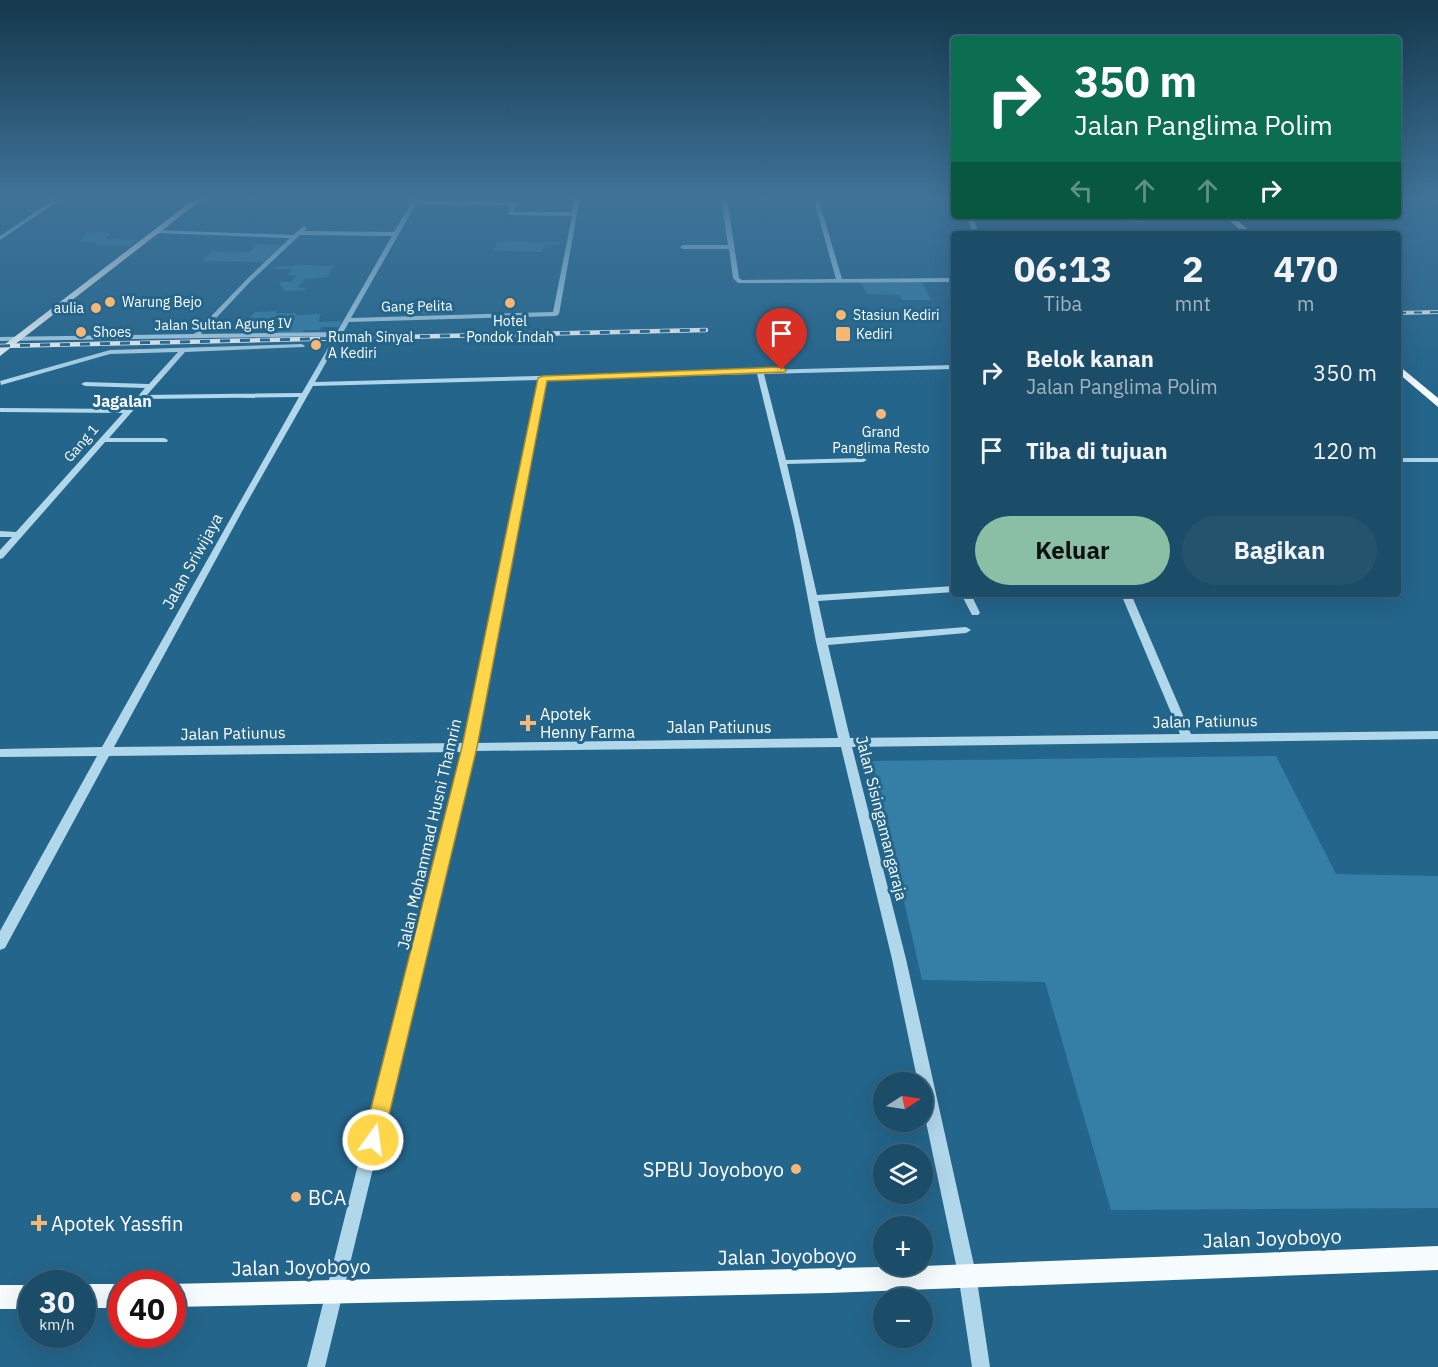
<!DOCTYPE html>
<html lang="id">
<meta charset="utf-8">
<style>
:root{--surface:#1b4c68;--page:#24536e;--text:#f1f3f6;--muted:#a0b4c0;--line:#39637c;--accent:#8abfa5}
body{margin:0;font-family:"IBM Plex Sans",sans-serif;background:var(--page);color:var(--text);height:100vh;display:flex;flex-direction:column;font-size:22px;white-space:nowrap}
*{box-sizing:border-box;margin:0}
p{font-size:20px;color:var(--muted)}
.icon{flex:none;width:33px;height:33px;fill:none;stroke:currentColor;stroke-width:2;stroke-linecap:round;stroke-linejoin:round}
.map{position:relative;flex:1;overflow:hidden}
.side{position:absolute;left:951px;top:231px;width:450px;height:366px;display:flex;flex-direction:column;background:var(--surface);border-radius:6px;box-shadow:0 6px 24px #0002,0 0 0 2px var(--line)}
.side>*{flex:none}
.guide{position:absolute;left:951px;top:36px;width:450px;height:183px;border-radius:6px;box-shadow:0 6px 24px #0002,0 0 0 2px var(--line);background:#0b6e4f;color:#fff;overflow:hidden}
.needle{width:39px;rotate:78deg}
.buttons{position:absolute;left:873px;top:1072px;display:grid;gap:12px}
.buttons a{display:grid;place-items:center;width:60px;height:60px;border-radius:50%;background:var(--surface);box-shadow:0 6px 24px #0002,0 0 0 2px var(--line);font-size:30px}
.speed{position:absolute;left:18px;top:1270px;display:flex;gap:12px;font-size:30px;font-weight:700;text-align:center}
.speed>*{display:grid;place-content:center;width:78px;height:78px;border-radius:50%;background:var(--surface);box-shadow:0 6px 24px #0002,0 0 0 2px var(--line);line-height:1}
.speed small{font-size:15px;font-weight:400}
.speed .limit{border:9px solid #d22;background:#fff;color:#111}
.pin{position:absolute;display:grid;place-items:center;width:51px;height:51px;color:#fff;margin:-62px -26px;border-radius:50% 50% 50% 0;rotate:-45deg;box-shadow:0 0 6px #0007}
.pin .icon{rotate:45deg}
.me{position:absolute;width:66px;margin:-33px;rotate:14deg;stroke-linejoin:round;filter:drop-shadow(0 0 4px #0008)}
.turn{display:flex;align-items:center;gap:21px;height:126px;padding:0 24px;font-size:27px}
.turn .icon{width:78px;height:78px;stroke-width:2.5}
.turn b{display:block;font-size:42px;line-height:51px}
.lanes{display:flex;align-items:center;height:57px;padding:0 24px;background:#0003;justify-content:center;gap:30px;direction:ltr}
.lanes .off{opacity:.35}
.eta{display:flex;justify-content:space-evenly;align-items:center;height:102px;text-align:center}
.eta b{font-size:36px;font-weight:800;line-height:42px}
.primary-button{display:flex;gap:12px;margin-top:auto;padding:12px 24px}
.primary-button a{flex:1;height:69px;border-radius:36px;background:var(--accent);color:#111;font-size:24px;font-weight:800;line-height:69px;text-align:center}
.primary-button a+a{background:var(--page);color:var(--text)}
ul{padding:0;list-style:none}
li{display:flex;align-items:center;gap:18px;height:78px;padding:0 24px}
li div{flex:1}
li b{display:block;font-size:22px}
li em{font-style:normal}
.map>svg:first-child{display:block}
.green{fill:#357fa6}
.lines{fill:none;stroke-linecap:round;stroke-linejoin:round}
.minor{fill:#b1d7eb;fill-rule:evenodd}
.major{fill:#f6fbfe;fill-rule:evenodd}
.rail-far1-casing{stroke:#fff;stroke-width:4}
.rail-casing{stroke:#fff;stroke-width:4.5}
.rail-far1{stroke:#24658b;stroke-width:2;stroke-dasharray:8;stroke-linecap:butt}
.rail{stroke:#24658b;stroke-width:3;stroke-dasharray:10;stroke-linecap:butt}
.route{fill:#ffd54a;stroke:#a68a30;stroke-width:1.5}
.poi-dot{fill:#f5b775;stroke:#24658b;stroke-width:2}
.labels{text-anchor:middle;dominant-baseline:central;stroke-width:6;stroke-linejoin:round;paint-order:stroke}
.far-poi-label{font-size:14px;fill:#fff;stroke:#24658b;text-anchor:start}
.far-street-label{font-size:14px;fill:#fff;stroke:#24658b}
.far-quarter-label{font-size:16px;font-weight:bold;fill:#fff;stroke:#24658b}
.street-label{font-size:16px;fill:#fff;stroke:#24658b}
.poi-label{font-size:16px;fill:#fff;stroke:#24658b;text-anchor:start}
.near-poi-label{font-size:20px;fill:#fff;stroke:#24658b;text-anchor:start}
.near-street-label{font-size:20px;fill:#fff;stroke:#24658b}
</style>
<div class="map">
<svg width="1438" height="1367" viewBox="0 0 1438 1367">
<rect width="100%" height="100%" fill="#24658b"/>
<g class="green">
<path d="M89,232L111,233L105,239L138,240L129,246H94L98,243L80,241Z"/>
<path d="M499,241L560,242L558,245H545L542,252L493,250Z"/>
<path d="M258,244L282,245L265,262L202,261L213,251L249,252Z"/>
<path d="M301,265L333,266L328,277L305,279L298,287L306,288L305,290L285,291L279,284L281,282H291L297,276L287,275L292,269H273L275,267Z"/>
<path d="M921,280L931,300H902L899,295L867,294L860,281Z"/>
<path d="M414,303H449L446,314H405Z"/>
<path d="M277,311L276,313H297L296,315L321,314L318,322L342,321L339,327H322L319,330H304L301,334H276L280,328H245L248,324H243L255,312Z"/>
<path d="M1276,756L1336,874L1438,876V1208L1111,1210L1045,982L922,980L872,761Z"/>
</g>
<g class="lines">
<g class="minor">
<path d="M58,197H64L0,240V236Z"/>
<path d="M415,197H419L418,201L517,203L513,212H572L575,197H580L559,314L556,316L349,322L315,382L954,365V369L764,374L786,460L863,458L867,460L863,462L787,464L817,595L954,586V592L818,601L826,638L966,627L971,630L966,633L828,645L850,738L1180,734L1121,594H1131L1191,734L1438,731V739L852,747L906,959L976,1274L990,1367H972L958,1274L922,1103V1083H918L892,959L841,747L474,751L325,1367H307L462,752L109,756L5,948L0,950V931L97,756L0,757V749L102,747L299,397L143,399L109,438H164L168,440L167,442H105L3,558L0,559V550L12,537H0V531L16,532L123,413L0,412V408L127,409L145,388L85,386L81,384L85,382L149,384L178,352L110,354L1,385L0,381L110,350L302,344L305,346L304,347L185,352L147,395L302,393L335,336L0,341V337L194,334L247,279L290,238L157,233L155,230L293,235L304,226L307,228L304,231L394,232ZM416,204L512,205L508,215L572,216L553,312L351,318ZM300,235L392,236L337,332L201,334L251,281ZM757,374L794,525L816,642L838,738L475,743L546,380ZM539,380L464,743L114,747L245,506L313,386Z"/>
<path d="M721,197H727L739,278L742,280L836,279L813,197H818L842,279L954,278V282L738,283L733,278L729,249H683L680,247L683,245H728Z"/>
<path d="M967,216H973L979,234H973Z"/>
<path d="M1055,216L1142,218L1145,220L1142,222L1058,218Z"/>
<rect x="1398" y="458" width="40" height="4"/>
<path d="M961,594H971L980,613L978,615H972Z"/>
</g>
<g class="major">
<path d="M197,197H205L0,356V348Z"/>
<rect x="1434" y="197" width="4" height="2"/>
<path d="M1225,216H1233L1253,234H1244Z"/>
<path d="M1398,365L1438,398V407L1398,373Z"/>
<path d="M1438,1246V1270L829,1293L172,1307V1284H169L922,1266Z"/>
<path d="M81,1284H123L122,1308H82Z"/>
<rect x="0" y="1285" width="32" height="24"/>
</g>
<g class="rail-far1-casing">
<path id="rail-far1" d="M1398,313L1438,312"/>
</g>
<g class="rail-casing">
<path id="rail" d="M0,346L706,330"/>
</g>
<use href="#rail-far1" class="rail-far1"/>
<use href="#rail" class="rail"/>
</g>
<linearGradient id="sky" x2="0" y2="1"><stop stop-color="#14384c"/><stop offset="0.51" stop-color="#3f7398"/><stop offset="1" stop-color="#3f7398" stop-opacity="0"/></linearGradient>
<rect width="1438" height="388" fill="url(#sky)"/>
<path class="route" d="M782,367L786,370L785,372L547,381L477,747L383,1140L381,1147L373,1150L366,1147L363,1140L462,747L538,378L543,376Z"/>
<g class="poi-dot">
<circle cx="110" cy="302" r="6"/>
<circle cx="510" cy="303" r="6"/>
<circle cx="96" cy="308" r="6"/>
<circle cx="841" cy="315" r="6"/>
<circle cx="81" cy="332" r="6"/>
<rect x="835" y="326" width="16" height="16" rx="3"/>
<circle cx="316" cy="345" r="6"/>
<circle cx="881" cy="414" r="6"/>
<path d="M525 714h6v6h6v6h-6v6h-6v-6h-6v-6h6z"/>
<circle cx="796" cy="1169" r="6"/>
<circle cx="296" cy="1197" r="6"/>
<path d="M36 1214h6v6h6v6h-6v6h-6v-6h-6v-6h6z"/>
</g>
<g class="labels">
<g class="far-poi-label">
<text x="122" y="302">Warung Bejo</text>
<text x="84" y="308" text-anchor="end">aulia</text>
<text x="853" y="315">Stasiun Kediri</text>
<text x="510" y="321" text-anchor="middle">Hotel<tspan x="510" dy="16">Pondok Indah</tspan></text>
<text x="93" y="332">Shoes</text>
<text x="856" y="334">Kediri</text>
<text x="328" y="337">Rumah Sinyal<tspan x="328" dy="16">A Kediri</tspan></text>
<text x="881" y="432" text-anchor="middle">Grand<tspan x="881" dy="16">Panglima Resto</tspan></text>
</g>
<g class="far-street-label">
<text transform="translate(417 306) rotate(-1)">Gang Pelita</text>
<text transform="translate(223 324) rotate(-1)">Jalan Sultan Agung IV</text>
<text transform="translate(81 443) rotate(-49)">Gang 1</text>
</g>
<g class="far-quarter-label">
<text x="122" y="401">Jagalan</text>
</g>
<g class="street-label">
<text transform="translate(192 561) rotate(-61)">Jalan Sriwijaya</text>
<text transform="translate(1205 721) rotate(-1)">Jalan Patiunus</text>
<text x="719" y="727">Jalan Patiunus</text>
<text transform="translate(233 733) rotate(-1)">Jalan Patiunus</text>
<text transform="translate(882 818) rotate(76)">Jalan Sisingamangaraja</text>
<text transform="translate(429 834) rotate(-77)">Jalan Mohammad Husni Thamrin</text>
</g>
<g class="poi-label">
<text x="540" y="714">Apotek<tspan x="540" dy="18">Henny Farma</tspan></text>
</g>
<g class="near-poi-label">
<text x="784" y="1169" text-anchor="end">SPBU Joyoboyo</text>
<text x="308" y="1197">BCA</text>
<text x="51" y="1223">Apotek Yassfin</text>
</g>
<g class="near-street-label">
<text transform="translate(1272 1238) rotate(-2)">Jalan Joyoboyo</text>
<text transform="translate(787 1256) rotate(-1)">Jalan Joyoboyo</text>
<text transform="translate(301 1267) rotate(-1)">Jalan Joyoboyo</text>
</g>
</g>
</svg>
<div class="buttons">
<a><svg class="needle" viewBox="-14 -14 28 28"><path d="M0-13l5 13h-10z" fill="#e53935"/><path d="M0 13l5-13h-10z" fill="#a0b4c0"/></svg></a>
<a><svg class="icon" aria-label="layers" viewBox="0 0 24 24"><path d="M12 4l9 5-9 5-9-5zM3 14l9 5 9-5"/></svg></a>
<a>+</a>
<a>−</a>
</div>
<div class="speed"><div>30<small>km/h</small></div><div class="limit">40</div></div>
<div class="pin" style="left:782px;top:370px;background:#d93025"><svg class="icon" aria-label="arrive" viewBox="0 0 24 24"><path d="M6 21V4h12l-3 4 3 4H6"/></svg></div>
<svg class="me" style="left:373px;top:1140px" viewBox="-20 -20 40 40"><circle r="17" fill="#ffd54a" stroke="#fff" stroke-width="3"/><path d="M0-11L8 9 0 5-8 9z" fill="#fff"/></svg>
<div class="guide">
<div class="turn"><svg class="icon" aria-label="right" viewBox="0 0 24 24"><path d="M7 20v-9h11M14 6l5 5-5 5"/></svg><div><b>350 m</b>Jalan Panglima Polim</div></div>
<div class="lanes"><svg class="icon off" aria-label="left" viewBox="0 0 24 24"><path d="M17 20v-9H6M10 6l-5 5 5 5"/></svg><svg class="icon off" aria-label="ahead" viewBox="0 0 24 24"><path d="M12 20V5M6 11l6-6 6 6"/></svg><svg class="icon off" aria-label="ahead" viewBox="0 0 24 24"><path d="M12 20V5M6 11l6-6 6 6"/></svg><svg class="icon" aria-label="right" viewBox="0 0 24 24"><path d="M7 20v-9h11M14 6l5 5-5 5"/></svg></div>
</div>
<section class="side">
<div class="eta">
<div><b>06:13</b><p>Tiba</p></div>
<div><b>2</b><p>mnt</p></div>
<div><b>470</b><p>m</p></div>
</div>
<ul>
<li><svg class="icon" aria-label="right" viewBox="0 0 24 24"><path d="M7 20v-9h11M14 6l5 5-5 5"/></svg><div><b>Belok kanan</b><p>Jalan Panglima Polim</p></div><em>350 m</em></li>
<li><svg class="icon" aria-label="arrive" viewBox="0 0 24 24"><path d="M6 21V4h12l-3 4 3 4H6"/></svg><div><b>Tiba di tujuan</b></div><em>120 m</em></li>
</ul>
<div class="primary-button"><a>Keluar</a><a>Bagikan</a></div>
</section>
</div>
